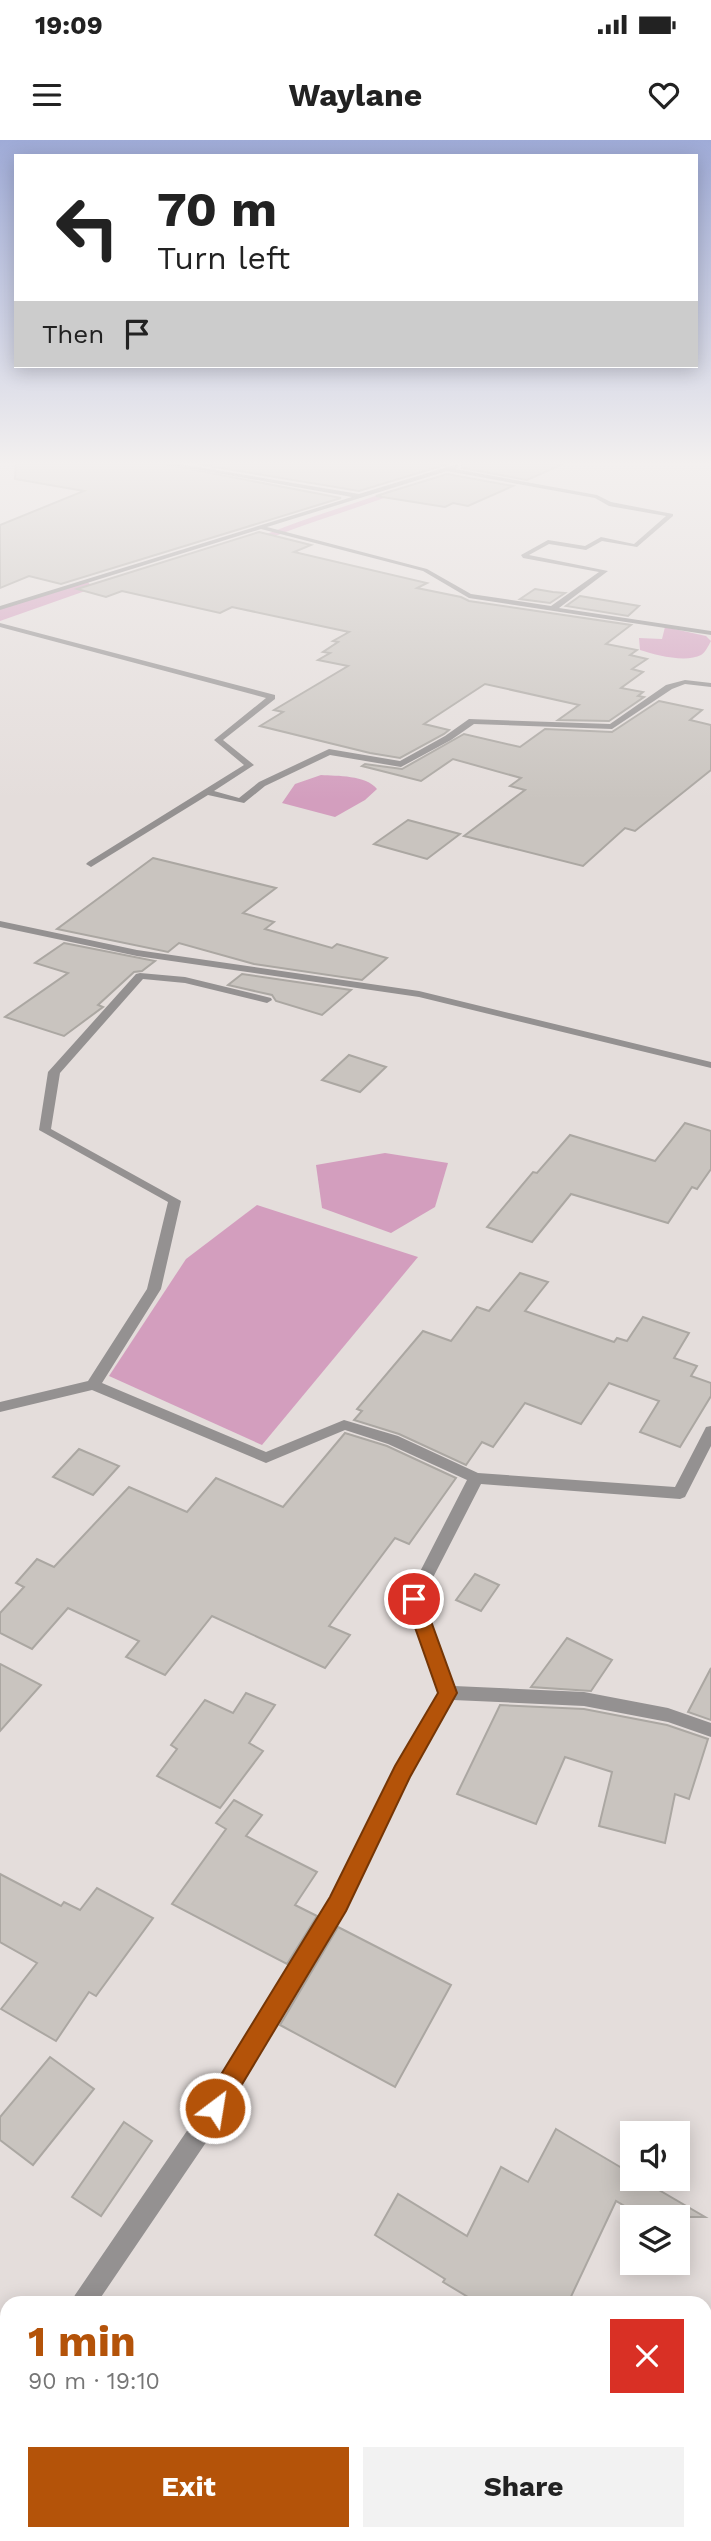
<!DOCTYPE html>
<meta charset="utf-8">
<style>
:root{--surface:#fff;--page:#f2f2f2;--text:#222;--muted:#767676;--accent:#b45309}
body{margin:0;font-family:"Work Sans",sans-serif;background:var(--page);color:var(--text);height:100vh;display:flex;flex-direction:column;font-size:26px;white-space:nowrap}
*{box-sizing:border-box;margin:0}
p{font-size:23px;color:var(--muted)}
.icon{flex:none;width:38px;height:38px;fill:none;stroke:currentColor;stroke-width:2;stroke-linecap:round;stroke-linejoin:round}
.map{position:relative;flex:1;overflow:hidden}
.drawer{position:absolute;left:0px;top:2156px;width:712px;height:245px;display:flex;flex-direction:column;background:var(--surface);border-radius:21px 21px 0 0;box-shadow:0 4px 18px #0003}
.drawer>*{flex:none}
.hud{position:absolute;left:14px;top:14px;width:684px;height:214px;border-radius:0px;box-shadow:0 4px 18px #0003;background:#fff;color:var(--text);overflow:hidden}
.fabs{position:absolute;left:620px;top:1981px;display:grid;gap:14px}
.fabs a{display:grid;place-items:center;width:70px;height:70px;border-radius:0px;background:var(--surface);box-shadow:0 4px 18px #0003;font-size:35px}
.pin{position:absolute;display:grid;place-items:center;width:60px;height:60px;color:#fff;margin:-30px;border:4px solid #fff;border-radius:50%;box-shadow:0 2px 7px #0007}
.me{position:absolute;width:77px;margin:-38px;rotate:31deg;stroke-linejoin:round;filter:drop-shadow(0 0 5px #0008)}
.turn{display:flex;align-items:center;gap:24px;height:147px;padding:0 28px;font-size:32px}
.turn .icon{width:91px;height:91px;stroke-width:2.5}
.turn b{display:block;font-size:49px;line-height:60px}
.then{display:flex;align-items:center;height:66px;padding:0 28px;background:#0003;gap:14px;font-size:26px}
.round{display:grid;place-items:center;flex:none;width:74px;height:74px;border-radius:0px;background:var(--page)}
.overview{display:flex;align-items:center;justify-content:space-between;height:119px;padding:0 28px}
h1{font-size:42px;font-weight:700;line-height:52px;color:var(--accent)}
.cta{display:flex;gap:14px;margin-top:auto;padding:14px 28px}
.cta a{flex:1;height:80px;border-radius:0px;background:var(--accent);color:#fff;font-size:28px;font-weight:700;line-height:80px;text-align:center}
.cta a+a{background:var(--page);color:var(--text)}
.status{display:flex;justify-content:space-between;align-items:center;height:49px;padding:0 35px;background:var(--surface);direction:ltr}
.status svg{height:19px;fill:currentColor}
header{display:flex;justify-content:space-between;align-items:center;height:91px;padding:0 28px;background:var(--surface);font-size:32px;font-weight:700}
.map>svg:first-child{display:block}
.water{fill:#d39ebe}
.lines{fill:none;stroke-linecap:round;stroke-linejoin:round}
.stream{stroke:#d39ebe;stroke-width:5}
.canal{fill:#d39ebe;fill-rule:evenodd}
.building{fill:#c9c4bf;stroke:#aba7a2;stroke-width:2}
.street{fill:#949191;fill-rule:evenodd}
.route{fill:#b45309;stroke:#753606;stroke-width:2}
</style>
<div class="status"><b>19:09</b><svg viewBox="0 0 49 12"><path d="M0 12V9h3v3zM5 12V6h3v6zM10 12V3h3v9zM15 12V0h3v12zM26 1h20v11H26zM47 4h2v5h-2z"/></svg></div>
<header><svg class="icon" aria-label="menu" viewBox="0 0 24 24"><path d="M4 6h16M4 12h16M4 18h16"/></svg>Waylane<svg class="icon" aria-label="heart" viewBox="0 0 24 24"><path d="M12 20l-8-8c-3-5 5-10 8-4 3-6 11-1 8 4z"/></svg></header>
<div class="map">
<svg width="711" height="2401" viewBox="0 0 711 2401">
<rect width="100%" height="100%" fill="#e4dddb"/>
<g class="water">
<path d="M665,487L706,496L711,501C708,506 706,512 701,515C686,523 655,515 640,510L639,498L662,499Z"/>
<path d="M321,635C337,636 366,635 377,649L365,660L335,677L282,663L295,644Z"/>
<path d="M385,1013L448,1023L435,1067L391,1093L322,1068L316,1025Z"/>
<path d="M257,1065L418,1117L262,1305L109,1236L186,1119Z"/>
<path d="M7,2330V2394H152L160,2401H0V2334Z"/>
</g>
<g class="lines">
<path class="stream" d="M264,398C307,379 349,369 393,352"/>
<path class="canal" d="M82,441L88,442L91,446L88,450L0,481V469Z"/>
</g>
<g class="building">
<path d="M16,324H163L341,358L61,444L29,436L0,448V385L84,351L15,339Z"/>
<path d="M197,324H448L359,351Z"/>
<path d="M462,324H563L527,340L462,328Z"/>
<path d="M447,334L513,346L468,366L453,363L445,367L376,356Z"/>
<path d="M259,392L311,405L294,412L427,443L417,448L461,457L469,461L631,485L606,504L637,510L630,515L647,519L632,529L643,532L621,548L643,552L638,556L644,557L609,581L558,580L579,565L485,544L424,584L449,590L444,594L400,618L370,613L260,586L283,572L274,570L348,526L318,520L330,513L323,512L338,502L333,501L349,492L232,467L220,473L122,451L106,457L77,449Z"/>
<path d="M535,449L553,452L565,453L550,463L520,459Z"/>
<path d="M580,456L639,466L628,476L566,466Z"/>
<path d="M659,561L702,570L690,580L711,585V630L635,691L625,688L583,726L464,696L525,650L510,646L521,638L453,619L421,641L362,626L365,624L402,629L464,594L520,607L545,589L612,592Z"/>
<path d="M408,680L460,694L427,719L374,704Z"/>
<path d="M153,718L276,748L243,773L274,782L265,789L332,808L337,804L387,818L362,840L254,824L179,803L168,812L57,789Z"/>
<path d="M64,803L155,821L142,831L134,832L98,865L103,867L64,896L5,877L68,833L35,823Z"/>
<path d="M242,834L351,850L322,875L276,861L272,855L228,845Z"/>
<path d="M349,915L386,927L360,952L322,940Z"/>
<path d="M685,983L711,991V1029L697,1049L692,1047L668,1083L571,1054L532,1102L487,1087L533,1032L537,1033L570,995L655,1021Z"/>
<path d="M520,1133L548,1142L525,1171L614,1202L617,1198L627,1201L643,1177L689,1193L674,1218L697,1226L691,1236L711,1243V1256L680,1307L640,1292L659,1261L609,1243L581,1284L525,1263L493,1307L482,1302L466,1325L399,1294L354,1280L362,1271L357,1269L423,1191L451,1201L477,1167L489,1171Z"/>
<path d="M345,1293L387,1306L456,1338L409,1404L395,1398L329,1486L350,1495L325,1528L212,1476L165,1535L126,1517L139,1501L68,1468L32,1509L0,1493V1473L24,1447L16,1443L37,1419L54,1427L129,1347L187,1372L216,1338L283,1367Z"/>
<path d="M79,1309L119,1326L93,1355L53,1337Z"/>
<path d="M475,1434L499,1445L481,1471L456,1460Z"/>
<path d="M567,1498L612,1520L591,1551L531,1547Z"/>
<path d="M0,1524L41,1545L0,1591Z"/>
<path d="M711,1528V1580L688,1572Z"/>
<path d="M246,1553L275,1565L249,1603L263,1611L220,1668L157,1636L177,1609L171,1605L205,1560L233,1573Z"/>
<path d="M500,1565L584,1569L667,1585L708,1599L689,1659L675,1654L665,1703L599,1686L612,1632L565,1617L536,1684L457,1654Z"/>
<path d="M234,1660L262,1675L246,1696L317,1732L295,1765L317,1776L287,1824L172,1764L226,1689L216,1683Z"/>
<path d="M0,1734L61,1766L64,1762L80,1770L97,1748L153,1778L96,1856L89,1852L56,1901L1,1869L37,1823L0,1802Z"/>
<path d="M338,1787L451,1845L395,1947L280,1885Z"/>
<path d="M50,1917L94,1949L33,2025L0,2000V1977Z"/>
<path d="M124,1982L152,2001L101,2076L72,2057Z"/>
<path d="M556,1989L632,2034V2039H640L705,2077H643L616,2061L568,2163H478L443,2142L445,2139L375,2095L398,2054L467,2096L501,2027L528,2042Z"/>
</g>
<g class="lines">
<g class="street">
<path d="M166,324H180L359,354L457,324L460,326L455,329L597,355L611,362L673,374V376L637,407L602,401L586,410L549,404L529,415L608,431L559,468L711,491V495L469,458L423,431L261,389L0,470V466L352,357ZM447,331L595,358L609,366L666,376L634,404L601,397L585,406L548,400L521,415L523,418L599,432L551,466L471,454L427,429L267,387Z"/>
<path d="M0,483L275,555V559L223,600L254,625L214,651L239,658L259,642L329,609L400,621L445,596L469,579L610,584L666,545L685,540L711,543V547L685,544L672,549L612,589L474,584L451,600L401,627L330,615L265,646L244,663L208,655L91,727L86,724L88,722L244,625L214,600L266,558L0,487Z"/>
<path d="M0,781L137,810L419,851L711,922V928L419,857L137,816L0,787Z"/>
<path d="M140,833L185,837L271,858L272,860L267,863L185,843L143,839L60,933L51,989L181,1061L161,1149L102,1243L266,1312L344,1280L398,1296L478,1333L675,1347L704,1291L706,1287L711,1286V1306L685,1357L680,1359L481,1344L422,1459L454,1546L584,1552L668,1568L711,1583V1597L668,1582L584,1566L453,1560L410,1637L345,1770L209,1998L97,2163H71L75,2155L193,1982L331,1758L397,1627L439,1553L406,1459L467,1340L388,1304L345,1290L266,1323L92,1250L0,1272V1262L88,1241L147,1149L168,1062L39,990L48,932L136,834Z"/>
<path d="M7,2259V2289L0,2292V2262Z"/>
</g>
</g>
<linearGradient id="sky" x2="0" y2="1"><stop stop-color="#9fabd7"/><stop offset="0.49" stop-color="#f3f0ef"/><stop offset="1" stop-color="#f3f0ef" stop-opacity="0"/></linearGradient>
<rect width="711" height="660" fill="url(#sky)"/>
<path class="route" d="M414,1452L421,1454L423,1459L457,1553L410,1637L346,1771L223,1976L215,1980L206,1976L202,1968L206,1959L330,1757L395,1626L438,1553L405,1459L407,1454Z"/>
</svg>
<div class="fabs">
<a><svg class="icon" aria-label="sound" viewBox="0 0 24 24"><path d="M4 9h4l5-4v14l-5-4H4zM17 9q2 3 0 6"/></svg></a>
<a><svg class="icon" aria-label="layers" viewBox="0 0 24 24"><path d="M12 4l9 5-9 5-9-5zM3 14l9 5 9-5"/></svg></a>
</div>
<div class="pin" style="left:414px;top:1459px;background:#d93025"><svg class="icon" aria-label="arrive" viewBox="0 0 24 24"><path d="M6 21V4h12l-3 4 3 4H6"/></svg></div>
<svg class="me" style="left:215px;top:1968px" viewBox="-20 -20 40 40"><circle r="17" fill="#b45309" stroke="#fff" stroke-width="3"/><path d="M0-11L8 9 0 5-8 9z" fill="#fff"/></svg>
<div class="hud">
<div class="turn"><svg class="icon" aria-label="left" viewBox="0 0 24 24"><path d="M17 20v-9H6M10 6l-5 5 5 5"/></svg><div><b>70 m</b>Turn left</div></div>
<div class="then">Then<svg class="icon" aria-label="arrive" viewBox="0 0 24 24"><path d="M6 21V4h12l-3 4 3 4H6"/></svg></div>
</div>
<section class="drawer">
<div class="overview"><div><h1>1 min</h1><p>90 m · 19:10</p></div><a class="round" style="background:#d93025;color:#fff"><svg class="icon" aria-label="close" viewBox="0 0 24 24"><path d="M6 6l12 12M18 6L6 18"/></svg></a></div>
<div class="cta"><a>Exit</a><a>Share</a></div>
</section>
</div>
